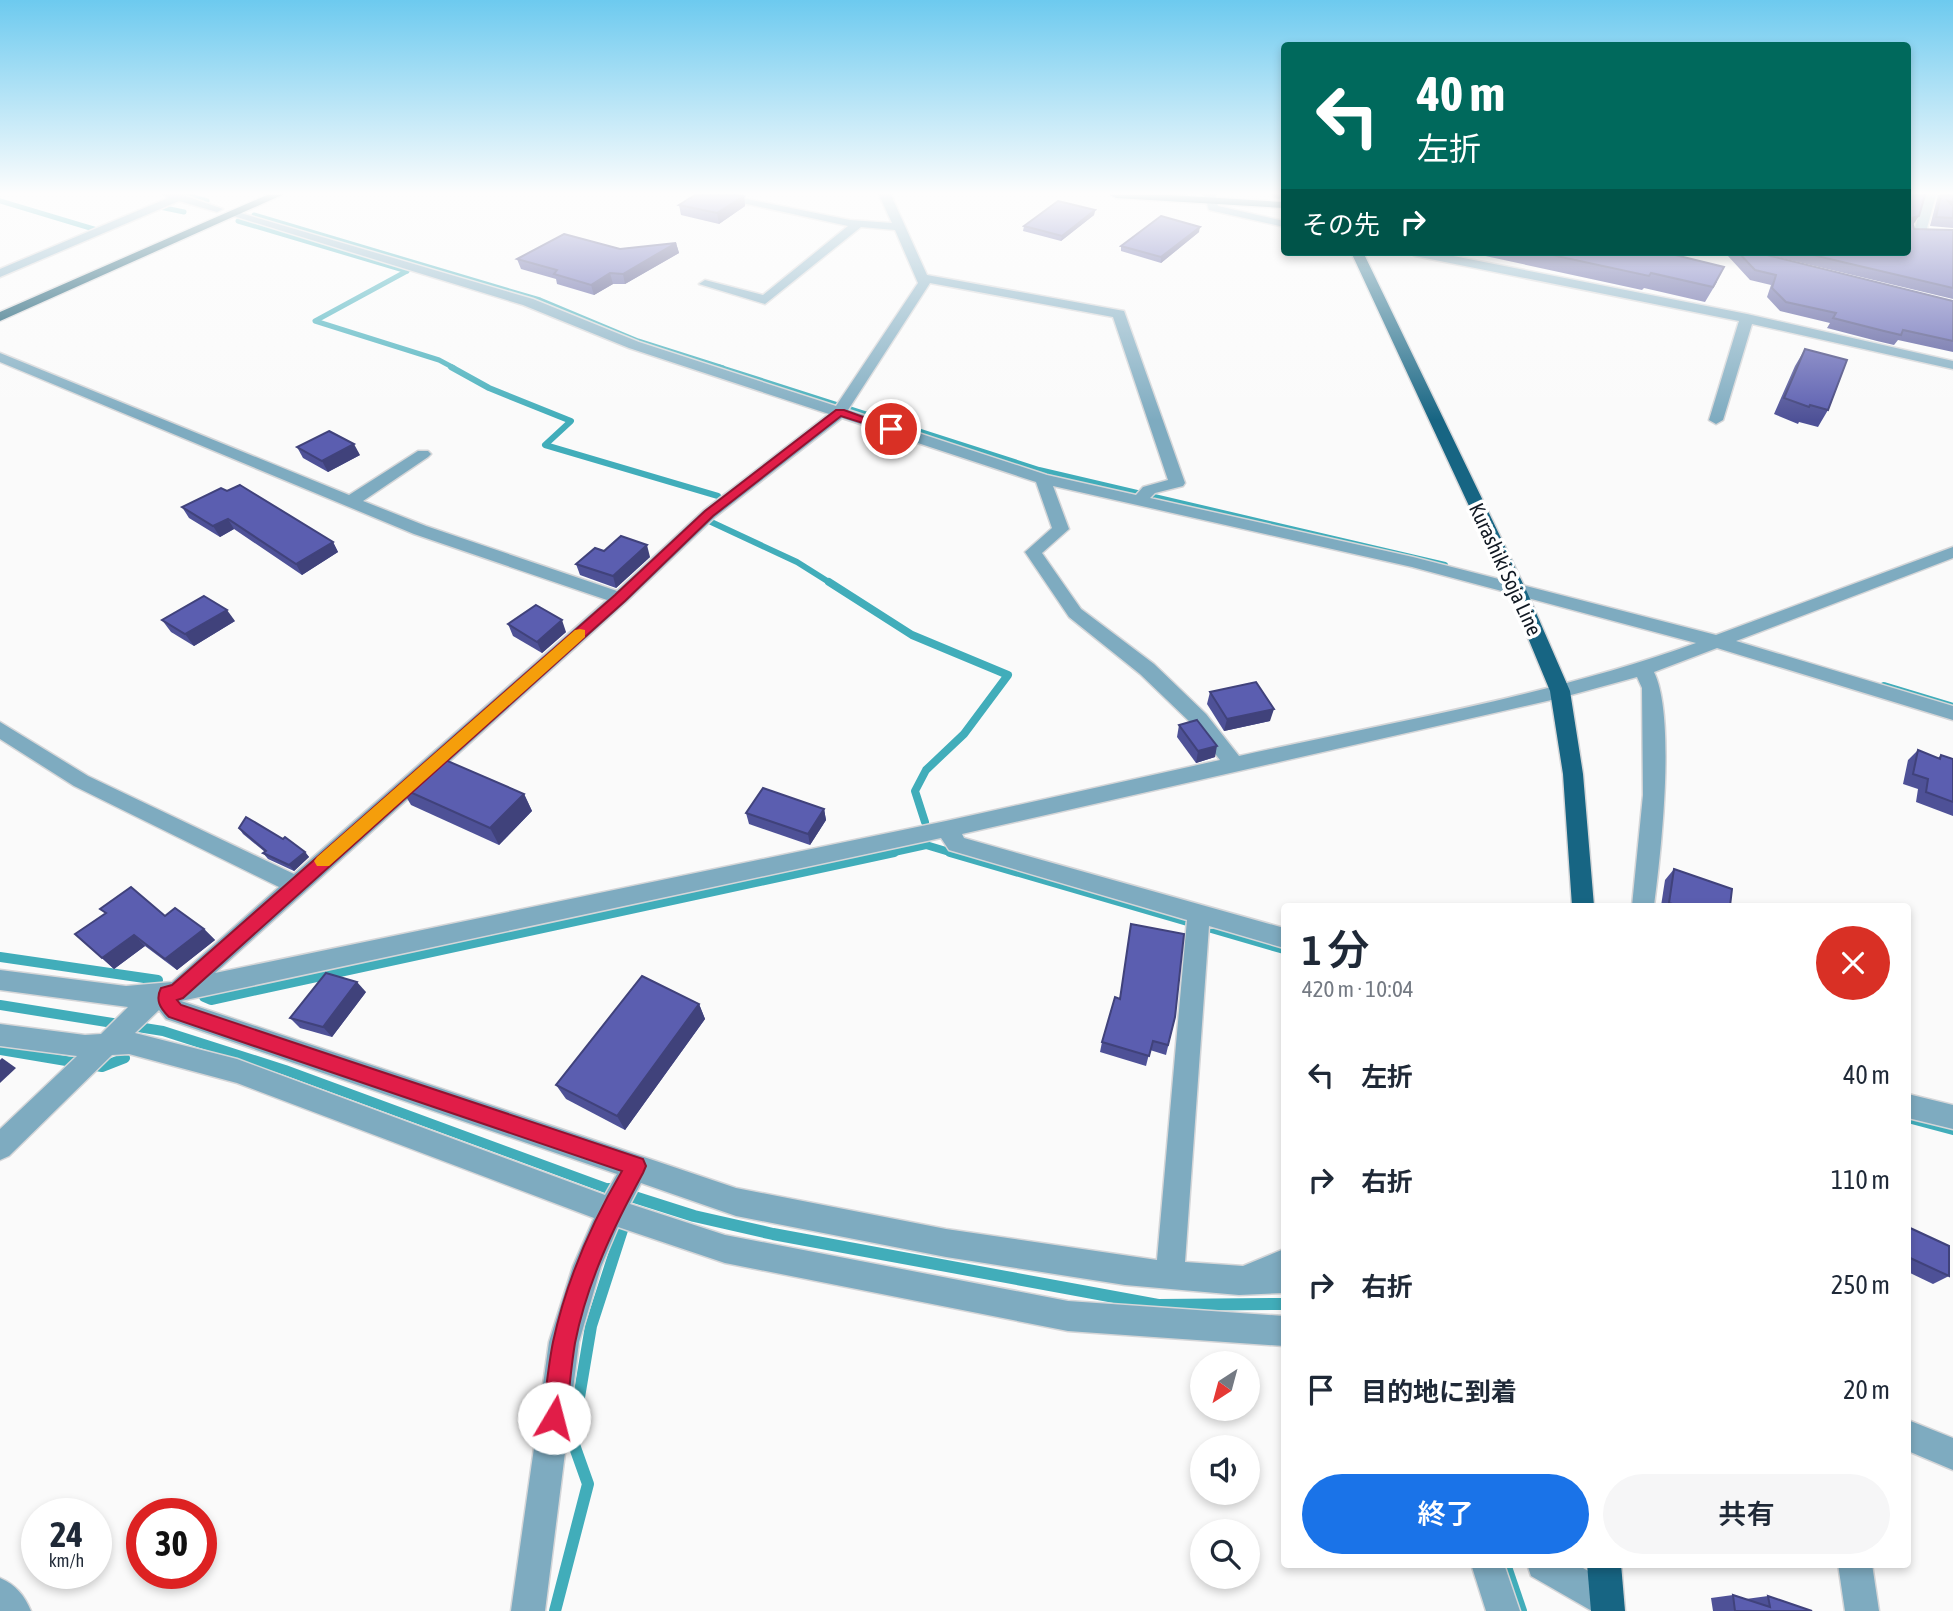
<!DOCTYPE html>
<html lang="ja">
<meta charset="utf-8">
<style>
:root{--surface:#fff;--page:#f6f6f7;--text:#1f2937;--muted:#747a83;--accent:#1a73e8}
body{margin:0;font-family:"Asap Condensed","Noto Sans JP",sans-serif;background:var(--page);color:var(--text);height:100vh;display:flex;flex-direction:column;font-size:26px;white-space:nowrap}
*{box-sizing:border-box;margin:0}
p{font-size:23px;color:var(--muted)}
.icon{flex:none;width:38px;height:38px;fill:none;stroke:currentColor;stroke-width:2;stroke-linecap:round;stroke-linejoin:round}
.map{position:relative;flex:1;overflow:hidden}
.side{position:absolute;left:1281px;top:903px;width:630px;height:665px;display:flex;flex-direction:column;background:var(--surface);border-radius:7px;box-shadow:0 4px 10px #0003}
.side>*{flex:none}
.top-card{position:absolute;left:1281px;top:42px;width:630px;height:214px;border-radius:7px;box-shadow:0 4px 10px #0003;background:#00695c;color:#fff;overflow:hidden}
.needle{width:46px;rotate:216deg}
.fabs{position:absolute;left:1190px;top:1351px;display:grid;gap:14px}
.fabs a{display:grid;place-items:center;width:70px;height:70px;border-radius:50%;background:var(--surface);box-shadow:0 4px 10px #0003;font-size:35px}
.speed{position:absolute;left:21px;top:1498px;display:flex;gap:14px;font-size:35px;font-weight:700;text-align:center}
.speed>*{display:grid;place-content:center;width:91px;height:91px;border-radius:50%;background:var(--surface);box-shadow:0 4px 10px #0003;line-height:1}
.speed small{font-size:18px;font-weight:400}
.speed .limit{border:10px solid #d22;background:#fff;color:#111}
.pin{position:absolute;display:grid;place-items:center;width:60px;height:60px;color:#fff;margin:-30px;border:4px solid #fff;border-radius:50%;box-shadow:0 2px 7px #0007}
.me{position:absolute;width:77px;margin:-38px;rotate:8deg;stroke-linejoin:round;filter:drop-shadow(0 0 5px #0008)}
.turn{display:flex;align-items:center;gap:24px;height:147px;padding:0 21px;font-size:32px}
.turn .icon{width:91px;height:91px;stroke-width:2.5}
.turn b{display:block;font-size:49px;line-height:60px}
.then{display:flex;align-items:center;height:66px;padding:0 21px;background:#0003;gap:14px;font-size:26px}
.round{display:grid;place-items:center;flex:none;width:74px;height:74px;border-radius:37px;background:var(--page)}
.summary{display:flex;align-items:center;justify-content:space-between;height:119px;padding:0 21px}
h1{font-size:42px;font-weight:600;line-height:52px}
.cta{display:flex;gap:14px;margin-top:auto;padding:14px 21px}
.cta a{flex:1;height:80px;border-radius:42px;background:var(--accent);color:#fff;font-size:28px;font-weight:600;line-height:80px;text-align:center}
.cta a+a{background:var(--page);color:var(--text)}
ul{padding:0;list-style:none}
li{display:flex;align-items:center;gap:21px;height:105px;padding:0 21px}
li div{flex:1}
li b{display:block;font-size:26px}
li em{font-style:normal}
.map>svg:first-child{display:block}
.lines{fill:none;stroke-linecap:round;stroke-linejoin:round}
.stream-far4{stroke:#41adba;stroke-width:5}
.stream-far3{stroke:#41adba;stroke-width:6}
.stream-far2{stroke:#41adba;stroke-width:8}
.stream-far1{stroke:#41adba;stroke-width:10}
.stream{stroke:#41adba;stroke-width:12}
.minor-casing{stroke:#d5d6d8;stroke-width:3}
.major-casing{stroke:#d5d6d8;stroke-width:3}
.highway-casing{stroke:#d5d6d8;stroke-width:3}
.minor{fill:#7eabc0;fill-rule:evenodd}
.major{fill:#176583;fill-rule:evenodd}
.highway{fill:#014b64;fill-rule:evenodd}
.wall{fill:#4e5197}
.shaded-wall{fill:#40427b}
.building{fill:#5b5eb0;stroke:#40427b;stroke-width:2}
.route{fill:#e11d48;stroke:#92132f;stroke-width:2}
.slow{fill:#f59e0b}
.labels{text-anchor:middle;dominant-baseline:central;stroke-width:7;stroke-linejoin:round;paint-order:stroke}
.street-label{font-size:21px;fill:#111923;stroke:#fff}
</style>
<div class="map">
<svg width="1953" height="1611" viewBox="0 0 1953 1611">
<rect width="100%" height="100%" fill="#fafafa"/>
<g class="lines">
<g class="stream-far4">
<path d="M187,195L207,201"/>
<path d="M0,201L97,230L104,227"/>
<path d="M155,206L184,212"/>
<path d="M254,215L540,300L638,341L723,368"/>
<path d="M238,221L407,271"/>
<path d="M407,271L315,321L439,360L454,368"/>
</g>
<g class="stream-far3">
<path d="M451,367L489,388L571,421L545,445L718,496"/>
<path d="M718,367L1039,470L1445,565"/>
<path d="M709,521L797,562L832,584"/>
</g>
<g class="stream-far2">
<path d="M829,582L912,635L1008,675L964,734L926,770L915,791L925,822"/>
<path d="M1884,686L1953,707"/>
<path d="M885,854L926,845L956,854"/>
</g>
<g class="stream-far1">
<path d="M950,852L1284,949"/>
<path d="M0,957L158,980"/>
<path d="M204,997L211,1000L894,852"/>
<path d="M0,1005L163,1031L285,1070L614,1191"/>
<path d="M0,1050L102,1067L125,1058"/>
<path d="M1908,1118L1953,1130"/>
</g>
<g class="stream">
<path d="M609,1189L694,1216L773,1234L1158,1305L1284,1304"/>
<path d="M1505,1564L1521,1611"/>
<path d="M555,1611L588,1484L572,1439L591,1326L623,1227"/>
</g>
<g class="minor-casing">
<g id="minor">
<path d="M164,195H183L223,209L217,212L179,201L0,277V269L168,198Z"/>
<path d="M705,195H727L850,220L892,223L879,195H891L927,275L1124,311L1185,483L1183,486L1155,493L1150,498L1413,557L1716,635L1953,547V558L1736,641L1953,706V720L1717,648L1654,672C1676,717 1661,853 1654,906H1632L1643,795L1642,688L1637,677L1560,698L962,834L964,838L1284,928V948L1209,926L1185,1262L1243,1266L1284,1249V1293L1239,1295L1125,1285L946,1257L736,1216L641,1183L630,1204L725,1235L1068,1301L1284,1316V1346L1068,1331L725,1263L618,1227L601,1267L579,1342L545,1611H511L549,1342L573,1266L594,1218L237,1083L129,1054L112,1055L9,1156L0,1160V1129L77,1056L0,1046V1024L85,1035L101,1034L128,1007L0,990V970L126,986L172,982L279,887L74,786L0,739V722L88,776L294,874L607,600L414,534L0,362V353L349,495L418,451H428L431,454L428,457L363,501L426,526L617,591L703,511L829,414L629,348L523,305L227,214L237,212L533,299L639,342L836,406L918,283L895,230L861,227L765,304L699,284L705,280L763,295L848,226ZM930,283L1113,317L1168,480L1143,487L1136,495L1047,475L848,410ZM842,418L1036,482L1052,528L1025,552L1069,617L1140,674L1192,724L1220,760L946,821L215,973L626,602L715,517ZM1053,486L1412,567L1696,643C1550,696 1391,722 1239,756L1206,714L1154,664L1081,609L1042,553L1069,529ZM941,838L949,850L1187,920L1157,1260L946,1229L736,1188L181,1001ZM159,1010L166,1019L175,1022L617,1174L605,1195L237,1059L135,1033Z"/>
<path d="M1204,195H1216L1218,206L1284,221V227L1209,210Z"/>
<path d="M1284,195L1279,199L1273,196L1274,195Z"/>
<path d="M1924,195H1936L1926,232L1920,236L1914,232Z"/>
<path d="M1409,252H1433L1747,314L1953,361V369L1752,324L1723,420L1716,424L1709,420L1739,321L1415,256Z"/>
<path d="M1908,1094L1953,1105V1129L1908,1118Z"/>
<path d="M1908,1420L1953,1438V1470L1908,1451Z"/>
<path d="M1471,1564H1504L1520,1611H1486Z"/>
<path d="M1527,1564H1576L1618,1588L1623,1600L1618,1611H1592L1531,1576Z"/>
<path d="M1838,1564H1872L1879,1611H1845Z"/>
<path d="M0,1578C16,1585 24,1595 31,1611H0Z"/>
</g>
</g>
<g class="major-casing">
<g id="major">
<path d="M1351,252H1363L1527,592L1570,691L1583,774L1594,906H1572L1563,774L1550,691L1509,592Z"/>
<path d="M1587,1564H1621L1625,1611H1591Z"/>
</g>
</g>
<g class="highway-casing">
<g id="highway">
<path d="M267,195H282L0,321V312Z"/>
<path d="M1110,195H1171L1284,202V208L1116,198Z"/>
</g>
</g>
<use href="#minor" class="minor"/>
<use href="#major" class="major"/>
<use href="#highway" class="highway"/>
</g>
<g class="wall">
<path d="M1908,195L1914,229L1953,230V299L1756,252H1908Z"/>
<path d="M1938,195H1953V228L1930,226Z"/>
<path d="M744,196L745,206L719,224L681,215L679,205Z"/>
<path d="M1095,210L1094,215L1061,241L1023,231L1024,226Z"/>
<path d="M1199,232L1161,263L1121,251V246Z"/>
<path d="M676,243L679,253L625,284H613L594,295L557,284L556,279L521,269L517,259Z"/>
<path d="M1467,252H1663L1717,282L1705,302L1644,288L1642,290Z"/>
<path d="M1729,252H1738L1953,301V352L1898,340L1894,345L1877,341L1827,328L1830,323L1780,311L1767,297L1771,285L1750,280L1728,256Z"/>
<path d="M1805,349L1828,410L1818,427L1799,422L1798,424L1774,414L1795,366Z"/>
<path d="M297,447L360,455L328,472L303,458Z"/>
<path d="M182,507L333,542L338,552L302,575L234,529L220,537L189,518Z"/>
<path d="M604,551L650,557L616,588L580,575L576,564Z"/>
<path d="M162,620L235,621L194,646L171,632Z"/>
<path d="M508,624L566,632L542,653L513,636Z"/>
<path d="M1210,692L1270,721L1224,731L1207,704Z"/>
<path d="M1179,725L1215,757L1196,763L1177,737Z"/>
<path d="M1918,750L1938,758L1941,755L1953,759V816L1916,802L1918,789L1903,784L1908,760Z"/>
<path d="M401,788L524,794L532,811L499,845L411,805Z"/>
<path d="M824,809L826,820L810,845L749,824L746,813Z"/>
<path d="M239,828L305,852L309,857L294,871L268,859L263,853L265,852L243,834Z"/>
<path d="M1674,869L1730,906H1661L1665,880Z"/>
<path d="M165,916L204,929L215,940L177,970L145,946L114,969L75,934Z"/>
<path d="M366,992L332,1037L300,1028L290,1018Z"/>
<path d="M699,1004L705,1019L625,1130L566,1099L556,1085Z"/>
<path d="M1175,1017L1166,1055L1150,1050L1146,1066L1100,1052L1102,1042Z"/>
<path d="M1908,1227L1949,1276L1933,1284L1908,1272Z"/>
<path d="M1733,1595L1746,1599L1768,1596L1812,1611H1713L1711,1598Z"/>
</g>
<g class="shaded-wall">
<path d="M744,196L745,206L719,224L717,213Z"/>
<path d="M1095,210L1094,215L1061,241L1062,236Z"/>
<path d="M1919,216L1913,225L1908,226L1911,218Z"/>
<path d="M1200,227L1199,232L1161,263V257Z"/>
<path d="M676,243L679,253L625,284L623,274Z"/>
<path d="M610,273L613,284L594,295L591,285Z"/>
<path d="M354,444L360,455L328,472L322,461Z"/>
<path d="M228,519L234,529L220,537L213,526Z"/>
<path d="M333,542L338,552L302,575L296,564Z"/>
<path d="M647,545L650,557L616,588L613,576Z"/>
<path d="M227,610L235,621L194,646L185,634Z"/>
<path d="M562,620L566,632L542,653L537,642Z"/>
<path d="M1274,709L1270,721L1224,731L1227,719Z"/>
<path d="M1217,746L1215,757L1196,763L1198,751Z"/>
<path d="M524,794L532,811L499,845L490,828Z"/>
<path d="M824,809L826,820L810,845L808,834Z"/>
<path d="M305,852L309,857L294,871L289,865Z"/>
<path d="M204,929L215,940L177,970L165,959Z"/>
<path d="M134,935L145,946L114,969L102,958Z"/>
<path d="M357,982L366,992L332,1037L323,1027Z"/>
<path d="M699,1004L705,1019L625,1130L617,1116Z"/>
<path d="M2,1058L16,1068L0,1083V1060Z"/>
</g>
<g class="building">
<path d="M695,195H737L744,196L717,213L679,205Z"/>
<path d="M1908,195H1925L1919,216L1911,218L1914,229L1953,230V288L1800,252H1908Z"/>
<path d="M1941,195H1953V202L1948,201L1953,206V218L1936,217Z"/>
<path d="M1058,201L1095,210L1062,236L1024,226Z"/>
<path d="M1161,216L1200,227L1161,257L1121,246Z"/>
<path d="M564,234L620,249L676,243L623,274L610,273L591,285L554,274L557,270L517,259Z"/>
<path d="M1538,252H1663L1724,267L1713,287L1651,273L1649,276Z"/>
<path d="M1738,252H1755L1953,301V341L1903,330L1901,335L1884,331L1833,318L1836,313L1786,302L1772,288L1776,275L1755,270Z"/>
<path d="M1805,349L1847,360L1828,410L1810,405L1809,407L1784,398Z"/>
<path d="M329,431L354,444L322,461L297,447Z"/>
<path d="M240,485L333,542L296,564L228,519L213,526L182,507L221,488L227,491Z"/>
<path d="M621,536L647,545L613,576L576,564L595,548L604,551Z"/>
<path d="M204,596L227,610L185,634L162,620Z"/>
<path d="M536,605L562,620L537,642L508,624Z"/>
<path d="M1256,682L1274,709L1227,719L1210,692Z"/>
<path d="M1197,720L1217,746L1198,751L1179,725Z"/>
<path d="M1918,750L1940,759L1941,755L1953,759V802L1926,792L1928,779L1913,774Z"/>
<path d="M436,756L524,794L490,828L401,788Z"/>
<path d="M763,788L824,809L808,834L746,813Z"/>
<path d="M246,817L283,839L285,837L305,852L289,865L263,853L266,851L239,828Z"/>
<path d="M1674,869L1732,889L1730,906H1679L1669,903Z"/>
<path d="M131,887L165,916L175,908L204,929L165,959L134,935L102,958L75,934L106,913L100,909Z"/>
<path d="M1131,924L1184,934L1175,1017L1168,1045L1153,1041L1149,1056L1102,1042L1115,997L1120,999Z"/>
<path d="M326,973L357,982L323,1027L290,1018Z"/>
<path d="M642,976L699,1004L617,1116L556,1085Z"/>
<path d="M1908,1227L1949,1246V1276L1908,1257Z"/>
<path d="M1733,1595L1770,1607L1768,1596L1812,1611H1735Z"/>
</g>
<linearGradient id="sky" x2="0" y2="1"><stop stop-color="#6dcaef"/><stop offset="0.46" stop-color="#fdfdfd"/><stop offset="1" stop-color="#fdfdfd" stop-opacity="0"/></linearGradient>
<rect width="1953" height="420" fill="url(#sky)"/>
<path class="route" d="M836,410H844L896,429L891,432L841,416L713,516L625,601L183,998L177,1000L181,1005L643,1159L646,1166L643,1173C614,1226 587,1282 575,1343C571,1367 569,1393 566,1418L562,1426L554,1430L546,1426L542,1418C546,1393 548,1367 553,1342C566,1282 591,1224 622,1171L169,1017C160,1008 155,1000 161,988L172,985L615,595L705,511Z"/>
<path class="slow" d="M580,629L585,630V637L329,866H317L314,861L317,857L575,630Z"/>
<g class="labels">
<g class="street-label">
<text transform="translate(1506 569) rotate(65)">Kurashiki Soja Line</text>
</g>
</g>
</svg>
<div class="fabs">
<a><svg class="needle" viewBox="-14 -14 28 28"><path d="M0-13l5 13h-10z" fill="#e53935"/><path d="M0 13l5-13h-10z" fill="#747a83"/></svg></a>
<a><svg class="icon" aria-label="sound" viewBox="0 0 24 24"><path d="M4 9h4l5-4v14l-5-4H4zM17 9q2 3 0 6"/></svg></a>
<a><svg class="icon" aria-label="search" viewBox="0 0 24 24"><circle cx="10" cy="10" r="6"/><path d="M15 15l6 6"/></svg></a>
</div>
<div class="speed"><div>24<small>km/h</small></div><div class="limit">30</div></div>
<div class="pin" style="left:891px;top:429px;background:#d93025"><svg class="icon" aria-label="arrive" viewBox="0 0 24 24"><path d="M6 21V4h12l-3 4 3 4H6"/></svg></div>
<svg class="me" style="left:554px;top:1418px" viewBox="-20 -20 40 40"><circle r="19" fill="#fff"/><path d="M0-13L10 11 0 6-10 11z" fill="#e11d48"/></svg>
<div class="top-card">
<div class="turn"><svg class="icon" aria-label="left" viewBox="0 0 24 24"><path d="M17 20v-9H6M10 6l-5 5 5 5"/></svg><div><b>40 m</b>左折</div></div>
<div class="then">その先<svg class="icon" aria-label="right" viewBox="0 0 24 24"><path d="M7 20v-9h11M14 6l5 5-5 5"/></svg></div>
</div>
<section class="side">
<div class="summary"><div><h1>1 分</h1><p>420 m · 10:04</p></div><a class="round" style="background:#d93025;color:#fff"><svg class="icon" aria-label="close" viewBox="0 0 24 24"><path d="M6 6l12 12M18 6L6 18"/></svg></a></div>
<ul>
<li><svg class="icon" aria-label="left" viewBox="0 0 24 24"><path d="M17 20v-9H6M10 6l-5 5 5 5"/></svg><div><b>左折</b></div><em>40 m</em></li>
<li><svg class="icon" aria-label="right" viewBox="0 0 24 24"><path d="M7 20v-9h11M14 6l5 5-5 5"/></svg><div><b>右折</b></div><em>110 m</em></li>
<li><svg class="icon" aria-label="right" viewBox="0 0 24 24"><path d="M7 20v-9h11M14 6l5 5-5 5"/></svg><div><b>右折</b></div><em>250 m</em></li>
<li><svg class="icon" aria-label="arrive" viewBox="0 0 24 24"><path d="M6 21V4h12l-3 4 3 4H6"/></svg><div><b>目的地に到着</b></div><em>20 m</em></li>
</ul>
<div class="cta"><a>終了</a><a>共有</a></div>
</section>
</div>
